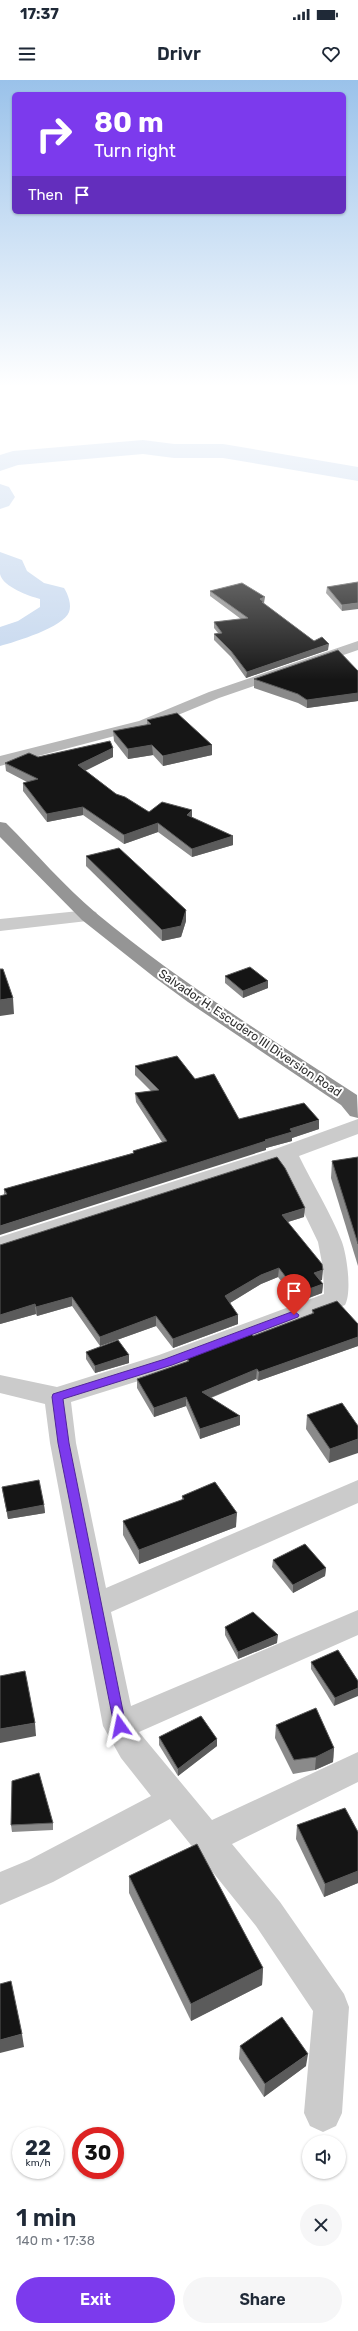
<!DOCTYPE html>
<meta charset="utf-8">
<style>
:root{--surface:#fff;--page:#f6f6f7;--text:#1f2937;--muted:#747a83;--accent:#7c3aed}
body{margin:0;font-family:Rubik,sans-serif;background:var(--page);color:var(--text);height:100vh;display:flex;flex-direction:column;font-size:15px;white-space:nowrap}
*{box-sizing:border-box;margin:0}
p{font-size:13px;color:var(--muted)}
.icon{flex:none;width:22px;height:22px;fill:none;stroke:currentColor;stroke-width:2;stroke-linecap:round;stroke-linejoin:round}
.map{position:relative;height:2111px;overflow:hidden}
.sheet{display:flex;flex-direction:column;background:var(--surface);flex:1}
.sheet>*{flex:none}
.hud{position:absolute;left:12px;top:12px;width:334px;height:122px;border-radius:6px;box-shadow:0 1px 3px #0004;background:#7c3aed;color:#fff;overflow:hidden}
.controls{position:absolute;left:302px;top:2055px;display:grid;gap:8px}
.controls a{display:grid;place-items:center;width:44px;height:44px;border-radius:50%;background:var(--surface);box-shadow:0 1px 3px #0004;font-size:20px}
.speed{position:absolute;left:12px;top:2047px;display:flex;gap:8px;font-size:20px;font-weight:700;text-align:center}
.speed>*{display:grid;place-content:center;width:52px;height:52px;border-radius:50%;background:var(--surface);box-shadow:0 1px 3px #0004;line-height:1}
.speed small{font-size:10px;font-weight:400}
.speed .limit{border:6px solid #d22;background:#fff;color:#111}
.pin{position:absolute;display:grid;place-items:center;width:34px;height:34px;color:#fff;margin:-41px -17px;border-radius:50% 50% 50% 0;rotate:-45deg;box-shadow:0 0 4px #0007}
.pin .icon{rotate:45deg}
.me{position:absolute;width:44px;margin:-22px;rotate:348deg;stroke-linejoin:round;filter:drop-shadow(0 0 3px #0008)}
.turn{display:flex;align-items:center;gap:14px;height:84px;padding:0 16px;font-size:18px}
.turn .icon{width:52px;height:52px;stroke-width:2.5}
.turn b{display:block;font-size:28px;line-height:34px}
.then{display:flex;align-items:center;height:38px;padding:0 16px;background:#0003;gap:8px;font-size:15px}
.round{display:grid;place-items:center;flex:none;width:42px;height:42px;border-radius:21px;background:var(--page)}
.head{display:flex;align-items:center;justify-content:space-between;height:68px;padding:0 16px}
h1{font-size:24px;font-weight:600;line-height:30px}
.button{display:flex;gap:8px;margin-top:auto;padding:8px 16px}
.button a{flex:1;height:46px;border-radius:24px;background:var(--accent);color:#fff;font-size:16px;font-weight:600;line-height:46px;text-align:center}
.button a+a{background:var(--page);color:var(--text)}
.status{display:flex;justify-content:space-between;align-items:center;height:28px;padding:0 20px;background:var(--surface);direction:ltr}
.status svg{height:11px;fill:currentColor}
header{display:flex;justify-content:space-between;align-items:center;height:52px;padding:0 16px;background:var(--surface);font-size:18px;font-weight:600}
.map>svg:first-child{display:block}
.lines{fill:none;stroke-linecap:round;stroke-linejoin:round}
.river{fill:#c5d7ee;fill-rule:evenodd}
.street{fill:#cbcbcb;fill-rule:evenodd}
.secondary{fill:#b8b8b8;fill-rule:evenodd}
.highway{fill:#959595;fill-rule:evenodd}
.wall{fill:#8a8a8a}
.shaded-wall{fill:#5b5b5b}
.building{fill:#151515;stroke:#5b5b5b}
.route{fill:#7c3aed;stroke:#51269a}
.labels{text-anchor:middle;dominant-baseline:central;stroke-width:4;stroke-linejoin:round;paint-order:stroke}
.street-label{font-size:12px;fill:#2e2e2e;stroke:#fff}
</style>
<div class="status"><b>17:37</b><svg viewBox="0 0 49 12"><path d="M0 12V9h3v3zM5 12V6h3v6zM10 12V3h3v9zM15 12V0h3v12zM26 1h20v11H26zM47 4h2v5h-2z"/></svg></div>
<header><svg class="icon" aria-label="menu" viewBox="0 0 24 24"><path d="M4 6h16M4 12h16M4 18h16"/></svg>Drivr<svg class="icon" aria-label="heart" viewBox="0 0 24 24"><path d="M12 20l-8-8c-3-5 5-10 8-4 3-6 11-1 8 4z"/></svg></header>
<div class="map">
<svg width="358" height="2111" viewBox="0 0 358 2111">
<rect width="100%" height="100%" fill="#fff"/>
<g class="lines">
<g class="river">
<path d="M143,360L174,364H223L358,387V401L223,378H174L143,374L18,385L0,391V375L13,371Z"/>
<path d="M0,404L9,407L15,417L9,426L0,429Z"/>
<path d="M0,472L22,480L27,491L44,503L64,508C68,514 72,525 69,532C64,547 15,562 0,566V547L18,541L40,527V519C29,516 3,507 0,494C0,488 0,479 0,472Z"/>
</g>
<g class="street">
<path d="M89,830L96,832L98,836L96,840L0,851V839Z"/>
<path d="M358,1039V1054L299,1076C312,1103 331,1133 342,1162C347,1176 352,1212 345,1225L177,1289L71,1322L76,1363L106,1508L358,1400V1423L111,1532L131,1626L358,1530V1555L139,1652L212,1740L358,1672V1702L232,1764L280,1822L344,1914L349,1927L342,2033L336,2046L323,2052L310,2046L304,2033L313,1931L256,1846L170,1739L53,1802L0,1825V1792L29,1780L151,1716L121,1678L103,1646L50,1363L45,1324L0,1313V1295L57,1307L159,1275L324,1214L323,1188L318,1162L280,1083L0,1173V1157L278,1068Z"/>
</g>
<path class="secondary" d="M358,561V570L219,618L149,647L0,686V676L139,641L209,612Z"/>
<path class="highway" d="M0,742L6,743C36,773 64,806 96,833C178,901 268,957 357,1015L358,1038L350,1036L341,1025L188,922L154,897L82,840L0,757Z"/>
</g>
<g class="wall">
<path d="M358,502L342,531L326,513L327,507Z"/>
<path d="M210,511L264,523V524L314,561L328,570L246,598L231,577L214,560V554L218,553L214,548V542L241,539L210,516Z"/>
<path d="M358,591V621L307,628L298,623L254,608V599Z"/>
<path d="M147,640L212,665V675L163,686L153,675L128,679L114,661L113,651L147,645Z"/>
<path d="M113,668V677L85,690L116,714L149,732L192,730V738L233,756V765L192,777L158,752L124,764L83,735L47,742L23,711V703L27,702L6,691L5,683L38,677Z"/>
<path d="M86,776L186,841L181,857L162,861L86,786Z"/>
<path d="M225,896L268,901V908L243,918L225,903Z"/>
<path d="M135,986L195,999L239,1039L319,1049L292,1058V1061L266,1068V1070L4,1114V1109L133,1073V1071L162,1062L136,1022L135,1013L151,1011L135,995Z"/>
<path d="M358,1077V1186L331,1098L332,1081Z"/>
<path d="M304,1137L288,1142L322,1200H320L323,1204L322,1213L298,1222L278,1197L261,1204L230,1223L238,1244L173,1268L156,1246L100,1266L72,1226L37,1236L36,1234L0,1244V1165Z"/>
<path d="M312,1230L358,1244V1266L258,1301L256,1299L211,1318L240,1345L200,1359L186,1326L154,1337L137,1308V1299L187,1282V1278L253,1256L312,1234Z"/>
<path d="M86,1272L129,1283L95,1293L86,1279Z"/>
<path d="M307,1335L358,1346L329,1383L306,1349Z"/>
<path d="M2,1407L44,1425L45,1433L8,1439L3,1414Z"/>
<path d="M182,1416L236,1447L139,1484L123,1455V1441L182,1420Z"/>
<path d="M273,1480L326,1488L325,1496L293,1513L272,1487Z"/>
<path d="M225,1547L277,1563L238,1579L225,1555Z"/>
<path d="M311,1582L358,1601L334,1626L311,1589Z"/>
<path d="M276,1645L334,1668L333,1682L315,1690L293,1694L275,1658Z"/>
<path d="M159,1657L217,1666L178,1696L159,1665Z"/>
<path d="M53,1743V1750L12,1752L11,1745Z"/>
<path d="M297,1745L358,1752V1803L324,1817L296,1759Z"/>
<path d="M129,1796L263,1888L262,1905L191,1941L129,1813Z"/>
<path d="M240,1966L306,1986L264,2017L239,1979Z"/>
</g>
<g class="shaded-wall">
<path d="M265,517L264,523L263,527L260,519Z"/>
<path d="M358,523V529L342,531V525Z"/>
<path d="M329,564L328,570L246,598L247,592Z"/>
<path d="M358,613V621L307,628V620Z"/>
<path d="M152,665L153,675L128,679V669Z"/>
<path d="M212,665V675L163,686V676Z"/>
<path d="M113,668V677L79,694L78,685Z"/>
<path d="M83,727V735L47,742V734Z"/>
<path d="M192,730V739L187,735Z"/>
<path d="M158,743V752L124,764V755Z"/>
<path d="M233,756V765L192,777V769Z"/>
<path d="M186,830V841L181,857L162,861V850Z"/>
<path d="M268,901V908L243,918V911Z"/>
<path d="M13,918L14,934L0,936V920Z"/>
<path d="M319,1040V1049L292,1058V1061L266,1068V1070L0,1155V1146L265,1060L290,1049Z"/>
<path d="M305,1128L304,1137L281,1144L282,1135Z"/>
<path d="M279,1188L278,1197L261,1204L225,1226V1216L261,1195Z"/>
<path d="M323,1190L322,1200L313,1203L314,1193Z"/>
<path d="M323,1204L322,1213L298,1222V1213Z"/>
<path d="M72,1217V1226L37,1236L36,1227Z"/>
<path d="M35,1224L36,1234L0,1244V1235Z"/>
<path d="M238,1235V1244L173,1268V1259Z"/>
<path d="M156,1236V1246L100,1266V1257Z"/>
<path d="M358,1257V1266L258,1301L259,1292Z"/>
<path d="M129,1275V1283L95,1293V1286Z"/>
<path d="M257,1289L256,1299L202,1321V1312Z"/>
<path d="M186,1317V1326L154,1337V1328Z"/>
<path d="M240,1336V1345L200,1359V1349Z"/>
<path d="M358,1359V1373L329,1383L330,1369Z"/>
<path d="M44,1425L45,1433L8,1439L7,1432Z"/>
<path d="M237,1433L236,1447L139,1484V1470Z"/>
<path d="M326,1488L325,1496L293,1513V1505Z"/>
<path d="M278,1555L277,1563L238,1579V1572Z"/>
<path d="M358,1608V1616L334,1626L335,1618Z"/>
<path d="M35,1643L36,1656L0,1663V1649Z"/>
<path d="M217,1659V1666L178,1696V1689Z"/>
<path d="M334,1668L333,1682L315,1690L316,1677Z"/>
<path d="M358,1791V1803L324,1817L325,1804Z"/>
<path d="M263,1888L262,1905L191,1941V1924Z"/>
<path d="M22,1954L24,1967L0,1973V1960Z"/>
<path d="M308,1974L306,1986L264,2017L265,2004Z"/>
</g>
<g class="building">
<path d="M358,502V523L342,525L327,507Z"/>
<path d="M242,503L265,517L260,519L264,522H262L314,561L322,557L329,564L247,592L231,571L214,554L222,553L214,542L248,538L210,511Z"/>
<path d="M338,570L358,591V613L307,620L298,614L254,599Z"/>
<path d="M177,633L212,665L163,676L152,665L128,669L113,651L151,644L147,640Z"/>
<path d="M110,661L113,668L78,685L116,714L125,717L149,732L162,722L192,730L187,735L233,756L192,769L158,743L124,755L83,727L47,734L23,703L38,699L5,683L29,673L38,677Z"/>
<path d="M119,768L186,830L181,846L162,850L86,776Z"/>
<path d="M250,887L268,901L243,911L225,896Z"/>
<path d="M0,889H3L13,918L0,920Z"/>
<path d="M177,976L195,999L214,994L239,1039L304,1023L319,1040L290,1049L292,1052L265,1060L266,1061L0,1146V1116L7,1114L4,1109L134,1073L133,1071L167,1061L135,1013L159,1010L135,986Z"/>
<path d="M277,1077L285,1088L305,1128L282,1135L322,1184L323,1190L314,1193L323,1204L298,1213L279,1188L261,1195L225,1216L238,1235L173,1259L156,1236L100,1257L72,1217L36,1227L35,1224L0,1235V1165Z"/>
<path d="M358,1077V1164L332,1081Z"/>
<path d="M337,1221L358,1244V1257L259,1292L257,1289L202,1312L240,1336L200,1349L186,1317L154,1328L137,1299L189,1281L187,1278L251,1253L253,1256L314,1233L312,1230Z"/>
<path d="M118,1260L129,1275L95,1286L86,1272Z"/>
<path d="M342,1323L358,1346V1359L330,1369L307,1335Z"/>
<path d="M39,1400L44,1425L7,1432L2,1407Z"/>
<path d="M215,1402L237,1433L139,1470L123,1441L184,1419L182,1416Z"/>
<path d="M305,1464L326,1488L293,1505L273,1480Z"/>
<path d="M253,1532L278,1555L238,1572L225,1547Z"/>
<path d="M338,1570L358,1601V1608L335,1618L311,1582Z"/>
<path d="M25,1591L35,1643L0,1649V1596Z"/>
<path d="M316,1628L334,1668L316,1677L294,1680L276,1645Z"/>
<path d="M201,1636L217,1659L178,1689L159,1657Z"/>
<path d="M39,1693L53,1743L11,1745L12,1701Z"/>
<path d="M345,1728L358,1752V1791L325,1804L297,1745Z"/>
<path d="M197,1764L263,1888L191,1924L129,1796Z"/>
<path d="M11,1901L22,1954L0,1960V1904Z"/>
<path d="M282,1937L308,1974L265,2004L240,1966Z"/>
</g>
<linearGradient id="sky" x2="0" y2="1"><stop stop-color="#9ac2ea"/><stop offset="0.51" stop-color="#fff"/><stop offset="1" stop-color="#fff" stop-opacity="0"/></linearGradient>
<rect width="358" height="600" fill="url(#sky)"/>
<path class="route" d="M294,1231L299,1235L298,1237L172,1285L63,1319L69,1363L126,1646L124,1650L120,1651L115,1650L58,1363L52,1317L53,1314L165,1279Z"/>
<g class="labels">
<g class="street-label">
<text transform="translate(250 953) rotate(34)">Salvador H. Escudero III Diversion Road</text>
</g>
</g>
</svg>
<div class="controls">
<a><svg class="icon" aria-label="sound" viewBox="0 0 24 24"><path d="M4 9h4l5-4v14l-5-4H4zM17 9q2 3 0 6"/></svg></a>
</div>
<div class="speed"><div>22<small>km/h</small></div><div class="limit">30</div></div>
<div class="pin" style="left:294px;top:1235px;background:#d93025"><svg class="icon" aria-label="arrive" viewBox="0 0 24 24"><path d="M6 21V4h12l-3 4 3 4H6"/></svg></div>
<svg class="me" style="left:120px;top:1646px" viewBox="-20 -20 40 40"><path d="M0-17L14 15 0 8-14 15z" fill="#7c3aed" stroke="#fff" stroke-width="4"/></svg>
<div class="hud">
<div class="turn"><svg class="icon" aria-label="right" viewBox="0 0 24 24"><path d="M7 20v-9h11M14 6l5 5-5 5"/></svg><div><b>80 m</b>Turn right</div></div>
<div class="then">Then<svg class="icon" aria-label="arrive" viewBox="0 0 24 24"><path d="M6 21V4h12l-3 4 3 4H6"/></svg></div>
</div>
</div>
<section class="sheet">
<div class="head"><div><h1>1 min</h1><p>140 m · 17:38</p></div><a class="round"><svg class="icon" aria-label="close" viewBox="0 0 24 24"><path d="M6 6l12 12M18 6L6 18"/></svg></a></div>
<div class="button"><a>Exit</a><a>Share</a></div>
</section>
